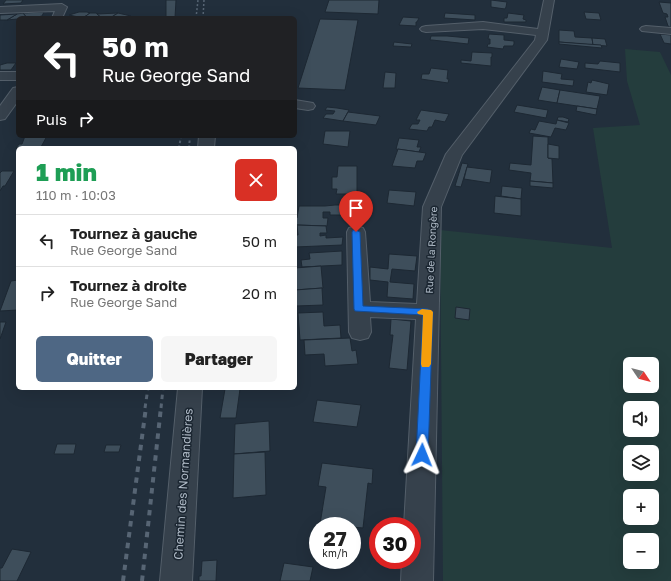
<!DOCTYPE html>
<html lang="fr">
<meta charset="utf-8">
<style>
:root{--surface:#fff;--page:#f6f6f6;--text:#222;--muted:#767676;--line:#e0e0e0;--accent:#4e6784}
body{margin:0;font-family:"Golos Text",sans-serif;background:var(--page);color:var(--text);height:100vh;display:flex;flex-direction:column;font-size:15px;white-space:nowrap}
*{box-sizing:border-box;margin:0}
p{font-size:13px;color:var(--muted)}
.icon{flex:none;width:22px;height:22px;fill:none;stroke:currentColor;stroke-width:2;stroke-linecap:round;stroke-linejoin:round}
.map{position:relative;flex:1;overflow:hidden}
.panel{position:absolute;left:16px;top:146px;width:281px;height:244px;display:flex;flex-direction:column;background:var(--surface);border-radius:6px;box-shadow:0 4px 16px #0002}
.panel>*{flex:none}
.guide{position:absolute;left:16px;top:16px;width:281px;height:122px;border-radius:6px;box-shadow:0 4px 16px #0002;background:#202124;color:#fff;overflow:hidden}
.needle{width:26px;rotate:125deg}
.tools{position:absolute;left:623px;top:357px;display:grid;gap:8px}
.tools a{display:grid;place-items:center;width:36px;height:36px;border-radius:6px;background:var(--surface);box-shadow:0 4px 16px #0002;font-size:20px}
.speed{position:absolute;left:309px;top:517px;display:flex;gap:8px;font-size:20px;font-weight:700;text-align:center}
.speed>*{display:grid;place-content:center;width:52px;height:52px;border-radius:50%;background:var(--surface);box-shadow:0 4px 16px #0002;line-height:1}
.speed small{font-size:10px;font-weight:400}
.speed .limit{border:6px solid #d22;background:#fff;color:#111}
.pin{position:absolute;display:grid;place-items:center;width:34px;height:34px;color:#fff;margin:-41px -17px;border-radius:50% 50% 50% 0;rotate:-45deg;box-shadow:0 0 4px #0007}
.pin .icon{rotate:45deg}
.me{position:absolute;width:44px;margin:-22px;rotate:2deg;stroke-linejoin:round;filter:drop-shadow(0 0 3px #0008)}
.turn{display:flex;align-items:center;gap:14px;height:84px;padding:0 20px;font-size:18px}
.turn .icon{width:52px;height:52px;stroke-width:2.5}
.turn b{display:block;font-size:28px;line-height:34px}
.then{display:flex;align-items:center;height:38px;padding:0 20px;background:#0003;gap:8px;font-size:15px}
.round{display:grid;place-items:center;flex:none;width:42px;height:42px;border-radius:6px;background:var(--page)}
.headline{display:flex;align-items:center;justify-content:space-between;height:68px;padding:0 20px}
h1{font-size:24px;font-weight:800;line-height:30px;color:#1e9e55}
.button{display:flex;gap:8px;margin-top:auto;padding:8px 20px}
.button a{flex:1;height:46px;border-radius:6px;background:var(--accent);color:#fff;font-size:16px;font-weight:800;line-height:46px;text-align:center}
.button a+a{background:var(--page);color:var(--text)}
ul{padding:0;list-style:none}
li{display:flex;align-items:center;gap:12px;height:52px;padding:0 20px;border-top:1px solid var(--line)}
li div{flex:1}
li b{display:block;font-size:15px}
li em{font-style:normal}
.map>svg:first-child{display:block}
.green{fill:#243d3d;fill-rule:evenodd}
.building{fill:#3e4e5b;stroke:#1d2833}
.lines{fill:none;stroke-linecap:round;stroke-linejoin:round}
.minor-casing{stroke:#545f6a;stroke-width:2}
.minor{fill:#36414c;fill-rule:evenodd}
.rail-far3{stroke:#576574;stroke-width:1.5;stroke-dasharray:2 2;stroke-linecap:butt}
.rail-far2{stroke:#576574;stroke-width:2;stroke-dasharray:2.5 2.5;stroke-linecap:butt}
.rail-far1{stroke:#576574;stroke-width:3;stroke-dasharray:4.5 4.5;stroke-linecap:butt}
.rail{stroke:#576574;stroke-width:4;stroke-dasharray:5.5 5.5;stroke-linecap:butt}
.route{fill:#1a73e8;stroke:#114b97}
.slow{fill:#f59e0b}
.labels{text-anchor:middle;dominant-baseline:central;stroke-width:3;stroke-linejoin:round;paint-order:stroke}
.street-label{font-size:10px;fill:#b1bcc8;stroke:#1b2631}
.near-street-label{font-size:12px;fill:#b1bcc8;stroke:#1b2631}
</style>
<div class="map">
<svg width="671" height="581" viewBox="0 0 671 581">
<rect width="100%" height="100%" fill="#222f3c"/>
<path class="green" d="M625,49L660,52L671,75V581H443L440,230L612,248L593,128L640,125L627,81ZM630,364H652V386H630ZM630,408H652V430H630ZM630,452H652V474H630ZM630,496H652V518H630ZM630,540H652V562H630Z"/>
<g class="building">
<path d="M6,0H23L21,3L3,4Z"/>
<path d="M166,0H176L175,18H166Z"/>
<path d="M329,0H379L378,14L325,12Z"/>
<path d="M491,0L507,2L506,7L505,9L491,7Z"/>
<path d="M659,2L671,3V28L668,26L665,17H668L667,14L663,13Z"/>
<path d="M44,12L42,16L32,18H27L23,13Z"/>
<path d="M79,12H87L90,13L83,18L69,15Z"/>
<path d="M584,12L599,13L601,20L586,19Z"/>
<path d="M23,13L27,18L7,20L17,14Z"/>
<path d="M90,13H96L102,18H83Z"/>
<path d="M118,13L110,18H102L97,14Z"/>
<path d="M118,13L131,16L110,18Z"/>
<path d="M445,13L475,15V20L444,18Z"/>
<path d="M508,13L524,15L523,19L526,20V22H504V18H507Z"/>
<path d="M17,14L7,20H0V15Z"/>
<path d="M403,17L419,18L417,22H416V26L399,25Z"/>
<path d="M320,19L358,20L345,90L298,88Z"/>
<path d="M559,30L574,31L575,37L592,38L593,45L559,42Z"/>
<path d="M489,34L504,35V40L514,41V44L513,46H504L503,49L487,47L488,44H490V39H488Z"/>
<path d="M660,34L671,35V44L664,43Z"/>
<path d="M431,36H447L469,38L468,44L432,40H430Z"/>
<path d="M592,38L605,39L607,46L593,45Z"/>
<path d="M394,42L412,44L411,47L393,46Z"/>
<path d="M559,42L601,45L602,48L559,44Z"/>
<path d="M472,52L492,53V57H491V66L461,63V60L471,61Z"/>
<path d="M561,59L579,62L577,69L559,67Z"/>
<path d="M600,61L620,63V72L585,68V63L598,64Z"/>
<path d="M7,63H16L11,70H0V65Z"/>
<path d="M431,68L448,70L447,79H449L448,83L421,79L422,74H429Z"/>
<path d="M543,71L562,74L561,79L574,80L573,86L542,82Z"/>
<path d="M385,72L396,73L395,88H383Z"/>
<path d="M592,80L609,84L607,95L586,92L588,82L591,83Z"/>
<path d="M542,87L560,90L557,103L538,100Z"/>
<path d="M560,90L600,96L597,109L557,103Z"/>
<path d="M517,105L548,110L546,118L514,112Z"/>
<path d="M577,106L597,109L596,115L576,111Z"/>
<path d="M327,107L337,108L349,110L343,121L323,118L326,114H333L335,111L325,110Z"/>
<path d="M421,110L449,114L445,122L435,120L432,127H429L427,131L409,129L412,124H418L420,120H416Z"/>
<path d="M348,112L380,116L376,125L343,121Z"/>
<path d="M558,117H563L569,119L568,122L557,120Z"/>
<path d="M557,120L569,123L566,130L555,128L551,137L529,133L531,129L535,130L539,121L556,124Z"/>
<path d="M325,131H350L348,147L323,144Z"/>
<path d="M25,136H47L41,147L16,148L19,144H22Z"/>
<path d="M533,136L548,137V158L552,159L553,183L530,181L531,173L509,170L510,163L531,165Z"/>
<path d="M399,138L419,140L417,147H421L419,152L396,149Z"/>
<path d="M548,144L559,146V159L548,158Z"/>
<path d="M398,149L426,153L423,161H417L415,168L392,166Z"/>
<path d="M462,163L468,164L461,187L455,186Z"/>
<path d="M338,166H357V194H336L337,189H332V177H337Z"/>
<path d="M467,167L492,170L490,183L464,179Z"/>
<path d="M2,171H14L5,186H3L0,191V173Z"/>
<path d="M530,181L553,183V188L530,186Z"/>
<path d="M502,186L522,188L521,199L501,196Z"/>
<path d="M389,190L416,192L414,206L387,203Z"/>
<path d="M495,196L521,199V216L494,213Z"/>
<path d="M335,205H350V215H330V212H323V218H328L327,226L295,225V218H297L299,206H325Z"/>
<path d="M297,225L326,226L327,233H320V236L326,235V238L343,237L342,245L295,247V235H298Z"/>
<path d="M342,251V265L302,267L301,260L310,259L309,253Z"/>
<path d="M389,254L417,256L415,271L392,269L390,282L414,284L413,299L387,297L388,282L370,280V267L388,269Z"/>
<path d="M321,266L323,288L295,290V268Z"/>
<path d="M18,280V310L0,311L11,281Z"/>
<path d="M322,288L323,305L296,306L295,290Z"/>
<path d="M456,307L470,309L469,320L455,318Z"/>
<path d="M323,312L324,326L340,325L341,338L300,340L298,313Z"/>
<path d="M391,319L411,321L407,370L389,368L393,335H390Z"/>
<path d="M0,322H6L0,339Z"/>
<path d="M350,338L352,351L356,350L358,364L325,366L324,354L305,355L304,340Z"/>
<path d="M225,389H240L236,418H220Z"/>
<path d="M317,400L361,405L357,427L313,422Z"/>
<path d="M269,421L270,451L234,454L235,424Z"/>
<path d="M57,444H76L74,454H54Z"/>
<path d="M106,445H121L119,452H104Z"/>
<path d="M265,452L266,495L233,498L234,454Z"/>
<path d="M322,463L373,469L372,484L368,483L363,528L352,527V526L320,524L326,487L318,486Z"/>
<path d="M12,549L31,552L17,581H0V568H2Z"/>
<path d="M217,560L216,581H199V576H201L202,561Z"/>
<path d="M284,563L313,567L310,581H280Z"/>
</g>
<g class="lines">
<g class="minor-casing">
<g id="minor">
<path d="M544,0H554L547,40L462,155L441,207L433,581H401L402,560H412V526H404L416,319L370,317L371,332L368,338L360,340L352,338L349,332L347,232L349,228L356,226L363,228L365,232L370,302L417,304L423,207L446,154L535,40L536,35L483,29L426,32L422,31L420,29L422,27L426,26L483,22L538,29Z"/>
<path d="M62,4L67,7L62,18H52L55,11L0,13V7Z"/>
<path d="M646,26L671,28V34L642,31L640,29L642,27Z"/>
<rect x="0" y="72" width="18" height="8"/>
<path d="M18,87V101L5,119L0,120V106L13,88Z"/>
<path d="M295,100L313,103L315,106L313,109L308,110L295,108Z"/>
<path d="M199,136H215L214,148H198Z"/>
<path d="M178,388H202L192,581H160Z"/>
</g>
</g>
<use href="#minor" class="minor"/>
<g class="rail-far3">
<path d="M196,18L198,0"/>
<path d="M203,18L204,0"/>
</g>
<g class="rail-far2">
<path d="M179,148L181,136"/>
<path d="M189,148L190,136"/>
</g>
<g class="rail-far1">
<path d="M145,408L148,388"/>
<path d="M161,408L163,388"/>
</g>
<g class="rail">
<path d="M123,581L146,407"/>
<path d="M142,581L161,407"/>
</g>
</g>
<path class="route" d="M353,230H356L360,232L363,306L428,309L433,312L428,455L426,458L422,460L418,458L416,455L423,315L355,311L354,309L352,232Z"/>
<path class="slow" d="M422,309L431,310L433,312L431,364L429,367H422L421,364L423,315L418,314L417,312Z"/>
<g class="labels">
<g class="street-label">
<text transform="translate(431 250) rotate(-87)">Rue de la Rongère</text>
</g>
<g class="near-street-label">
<text transform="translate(183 484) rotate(-86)">Chemin des Normandières</text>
</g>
</g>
</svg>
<div class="tools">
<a><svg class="needle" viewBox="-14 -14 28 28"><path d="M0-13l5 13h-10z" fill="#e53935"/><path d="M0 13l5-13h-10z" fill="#767676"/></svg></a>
<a><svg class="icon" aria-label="sound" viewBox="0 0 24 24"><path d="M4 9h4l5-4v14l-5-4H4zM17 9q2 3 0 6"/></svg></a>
<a><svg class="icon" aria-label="layers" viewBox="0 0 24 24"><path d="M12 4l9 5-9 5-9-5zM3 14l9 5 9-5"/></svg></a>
<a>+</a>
<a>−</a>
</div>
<div class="speed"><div>27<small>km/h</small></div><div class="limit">30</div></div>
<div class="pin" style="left:356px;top:232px;background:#d93025"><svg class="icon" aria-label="arrive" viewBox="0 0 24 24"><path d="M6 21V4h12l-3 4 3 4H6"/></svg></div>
<svg class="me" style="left:422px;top:455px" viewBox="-20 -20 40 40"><path d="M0-17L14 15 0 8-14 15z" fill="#1a73e8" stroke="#fff" stroke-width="4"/></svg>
<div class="guide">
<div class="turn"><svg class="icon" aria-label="left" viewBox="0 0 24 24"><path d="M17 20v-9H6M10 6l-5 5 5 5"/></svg><div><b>50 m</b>Rue George Sand</div></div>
<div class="then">Puis<svg class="icon" aria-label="right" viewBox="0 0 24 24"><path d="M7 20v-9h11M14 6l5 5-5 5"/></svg></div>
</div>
<section class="panel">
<div class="headline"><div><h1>1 min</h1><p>110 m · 10:03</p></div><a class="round" style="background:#d93025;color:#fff"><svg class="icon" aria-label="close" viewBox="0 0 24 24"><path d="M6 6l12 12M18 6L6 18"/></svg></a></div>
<ul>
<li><svg class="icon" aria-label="left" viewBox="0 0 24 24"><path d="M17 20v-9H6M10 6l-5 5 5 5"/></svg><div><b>Tournez à gauche</b><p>Rue George Sand</p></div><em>50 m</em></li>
<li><svg class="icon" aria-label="right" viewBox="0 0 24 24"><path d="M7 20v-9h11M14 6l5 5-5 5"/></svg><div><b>Tournez à droite</b><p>Rue George Sand</p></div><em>20 m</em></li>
</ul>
<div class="button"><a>Quitter</a><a>Partager</a></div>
</section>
</div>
